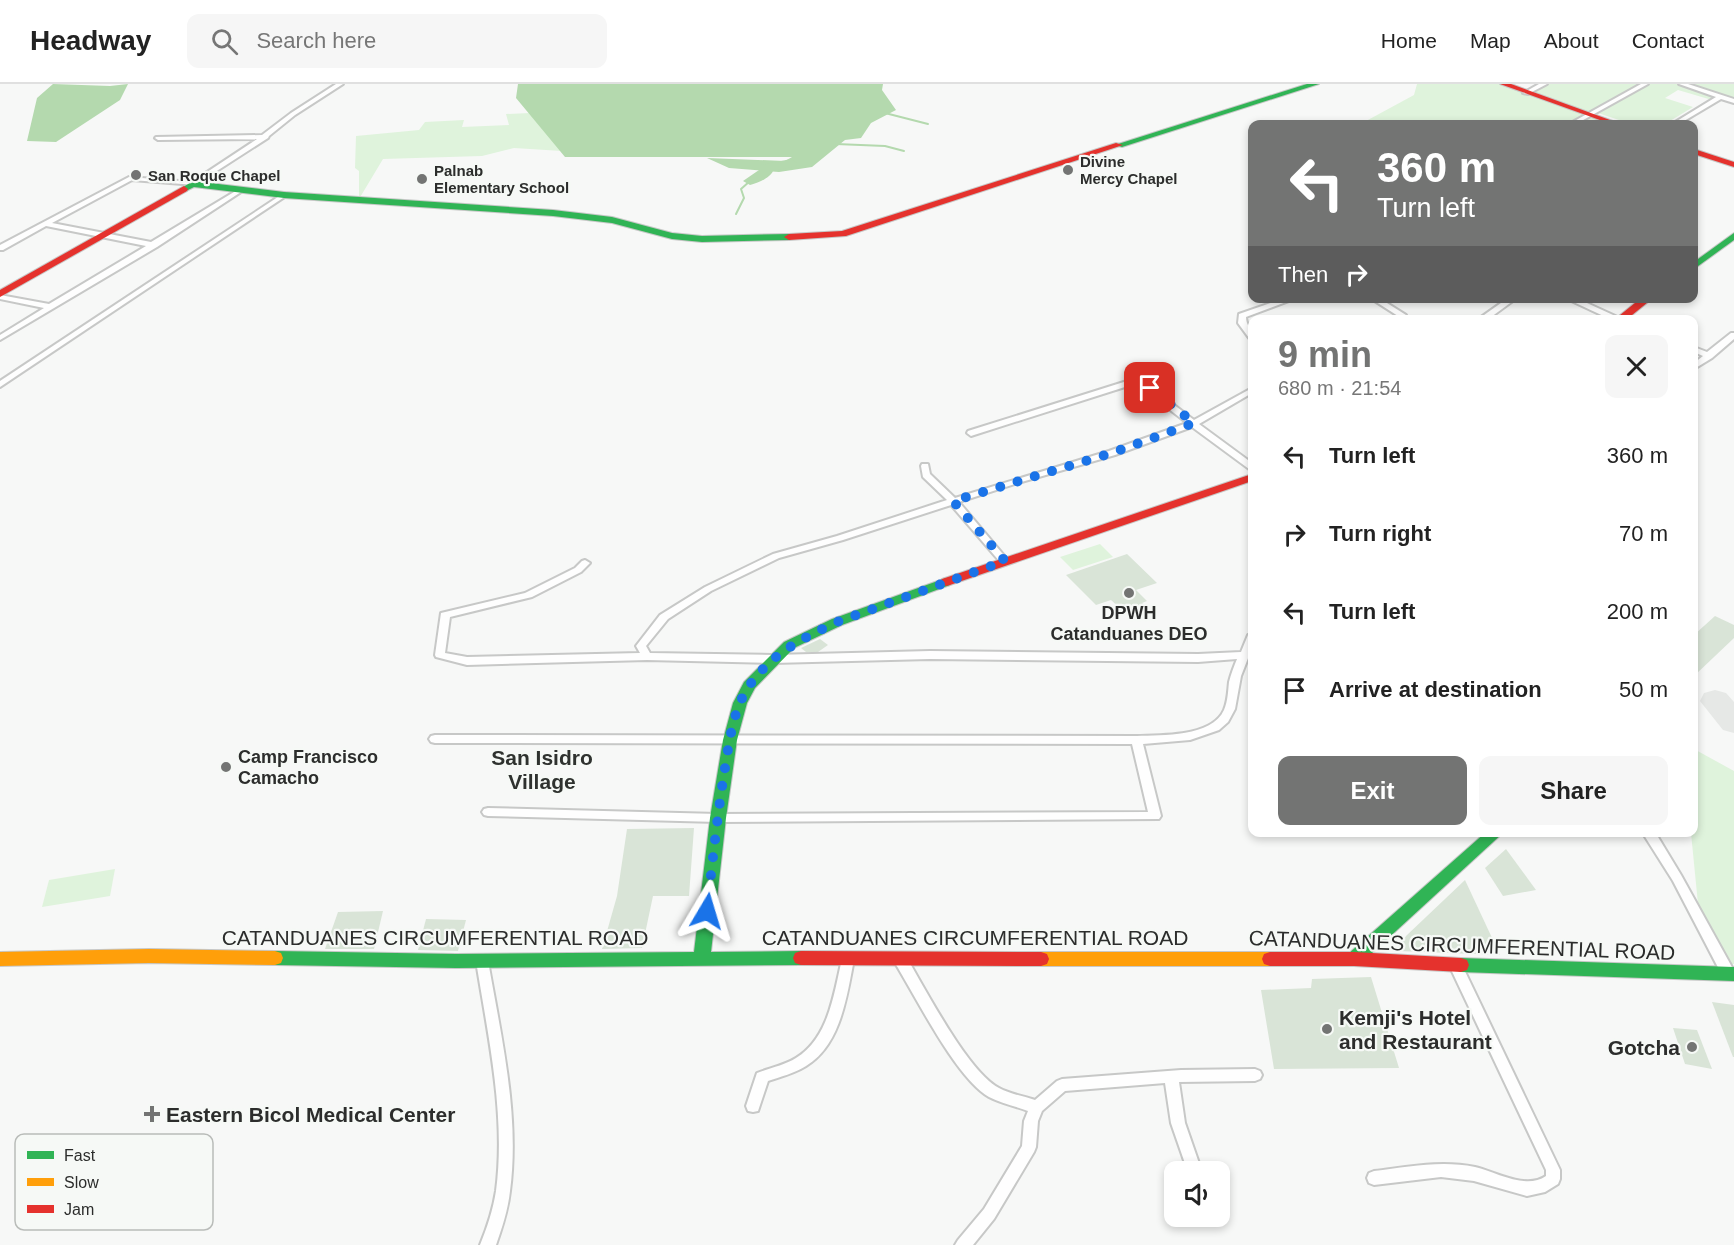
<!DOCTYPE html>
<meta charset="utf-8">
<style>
:root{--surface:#fff;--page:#f6f6f6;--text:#222;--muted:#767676;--line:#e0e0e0;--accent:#737473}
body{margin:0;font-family:Arial,sans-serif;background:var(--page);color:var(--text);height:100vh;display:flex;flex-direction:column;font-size:22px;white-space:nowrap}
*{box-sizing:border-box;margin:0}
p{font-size:20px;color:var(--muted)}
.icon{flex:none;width:33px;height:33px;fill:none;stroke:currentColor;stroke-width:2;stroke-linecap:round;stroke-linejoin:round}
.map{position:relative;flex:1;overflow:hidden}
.side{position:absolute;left:1248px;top:231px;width:450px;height:522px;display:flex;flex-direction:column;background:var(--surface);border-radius:12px;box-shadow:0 3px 9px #0003}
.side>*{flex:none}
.top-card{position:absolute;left:1248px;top:36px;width:450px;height:183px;border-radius:12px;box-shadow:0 3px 9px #0003;background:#737473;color:#fff;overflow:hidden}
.fabs{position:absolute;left:1164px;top:1077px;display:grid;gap:12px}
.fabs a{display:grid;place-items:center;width:66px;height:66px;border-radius:12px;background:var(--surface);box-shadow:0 3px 9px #0003;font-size:30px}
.pin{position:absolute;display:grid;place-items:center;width:51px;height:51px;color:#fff;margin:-26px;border-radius:12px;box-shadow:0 3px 9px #0006}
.me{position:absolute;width:66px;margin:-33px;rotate:7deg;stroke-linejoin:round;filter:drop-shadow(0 0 4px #0008)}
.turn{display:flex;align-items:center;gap:21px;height:126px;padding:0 30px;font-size:27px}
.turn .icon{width:78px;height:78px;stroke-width:2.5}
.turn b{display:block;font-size:42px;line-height:51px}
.then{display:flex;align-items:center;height:57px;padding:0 30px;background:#0003;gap:12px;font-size:22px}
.round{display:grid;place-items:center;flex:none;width:63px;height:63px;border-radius:12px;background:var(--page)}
.overview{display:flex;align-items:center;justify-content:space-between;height:102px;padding:0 30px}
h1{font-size:36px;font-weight:800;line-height:45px;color:var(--accent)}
.primary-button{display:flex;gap:12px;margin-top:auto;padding:12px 30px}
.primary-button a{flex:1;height:69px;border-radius:12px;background:var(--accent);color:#fff;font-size:24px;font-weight:800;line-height:69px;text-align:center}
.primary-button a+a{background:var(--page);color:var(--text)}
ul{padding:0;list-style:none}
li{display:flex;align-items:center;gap:18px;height:78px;padding:0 30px}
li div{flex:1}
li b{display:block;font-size:22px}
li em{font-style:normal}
header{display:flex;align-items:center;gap:36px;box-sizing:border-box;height:84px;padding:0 30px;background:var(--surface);border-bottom:2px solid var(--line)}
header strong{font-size:28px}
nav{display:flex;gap:33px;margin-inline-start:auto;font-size:21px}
.search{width:420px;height:54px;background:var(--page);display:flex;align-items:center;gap:15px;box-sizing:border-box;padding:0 21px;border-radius:12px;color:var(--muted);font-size:22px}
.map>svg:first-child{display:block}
.green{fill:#dff3dc}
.water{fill:#b4d9ae}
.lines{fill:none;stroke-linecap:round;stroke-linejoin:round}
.stream{stroke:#b4d9ae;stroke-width:2}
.river{fill:#b4d9ae;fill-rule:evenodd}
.taxiway{fill:#e6e8e6;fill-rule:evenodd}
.building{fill:#d9e4d7}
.street-casing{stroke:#c7c8c7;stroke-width:4}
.fast-casing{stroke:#c7c8c7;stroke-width:2}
.slow-casing{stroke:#c7c8c7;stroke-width:2}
.jam-casing{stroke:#c7c8c7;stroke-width:2}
.street{fill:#fefefe;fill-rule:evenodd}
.fast{fill:#30b455;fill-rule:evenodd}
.slow{fill:#ff9f0a;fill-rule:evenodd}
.jam{fill:#e5322d;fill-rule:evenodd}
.route{stroke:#1a73e8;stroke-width:10;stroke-dasharray:0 18}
.poi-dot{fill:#737473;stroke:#f6f9f6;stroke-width:2}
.labels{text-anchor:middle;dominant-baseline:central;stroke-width:4.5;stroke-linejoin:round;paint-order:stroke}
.far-poi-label{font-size:15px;font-weight:bold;fill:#2c2d2c;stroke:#f6f9f6;text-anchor:start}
.poi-label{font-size:18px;font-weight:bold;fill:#2c2d2c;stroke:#f6f9f6}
.quarter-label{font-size:21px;font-weight:bold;fill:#2f322f;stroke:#f6f9f6}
.near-street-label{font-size:21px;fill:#2c2d2c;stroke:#f6f9f6}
.near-poi-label{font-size:21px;font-weight:bold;fill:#2c2d2c;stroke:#f6f9f6;text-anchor:start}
.key{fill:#f6f9f6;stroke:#b9bcb9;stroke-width:1.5}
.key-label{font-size:16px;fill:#2c2d2c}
</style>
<header>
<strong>Headway</strong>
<div class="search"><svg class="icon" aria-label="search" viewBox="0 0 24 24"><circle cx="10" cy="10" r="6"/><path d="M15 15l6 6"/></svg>Search here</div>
<nav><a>Home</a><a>Map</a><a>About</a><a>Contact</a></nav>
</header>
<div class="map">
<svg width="1734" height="1161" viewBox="0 0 1734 1161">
<rect width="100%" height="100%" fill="#f7f8f7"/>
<g class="green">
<path d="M1417,0H1499L1586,30C1567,40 1545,46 1524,38L1518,40H1394L1366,37L1414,11Z"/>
<path d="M1545,0H1734V15L1721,11L1712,16L1678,6L1665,14L1693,23L1665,40H1631L1595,28L1592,31L1620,40L1576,39L1590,31L1528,8Z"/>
<path d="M530,29L562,67L514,64L482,72L383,75L359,115V87L355,84L356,52L419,46L425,38L464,36L462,43L509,41L506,30Z"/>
<path d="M1100,460L1113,473L1073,486L1060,473Z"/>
<path d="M1694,665L1734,687V880H1728L1698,820L1691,749L1694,748Z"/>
<path d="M115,785L110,812L42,823L49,796Z"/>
</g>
<g class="water">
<path d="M53,0L110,2L128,0L120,16L56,58L27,57L37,14Z"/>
<path d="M518,0H883L882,6L896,26L871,39L861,54L845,56L812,83L779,88L729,84L707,74L785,77L792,73H565L516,14Z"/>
</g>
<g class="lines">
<g class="stream">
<path d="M885,29L928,40"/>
<path d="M836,60L885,62L904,67"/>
<path d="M736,130L744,114L741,105L750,97"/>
</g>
<path class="river" d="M791,75L797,79L796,82L773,87C770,94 758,99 750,101L743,97L759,86L761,81Z"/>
<path class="taxiway" d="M1715,606L1726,609L1734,618V649L1723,646L1700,617L1704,609Z"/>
</g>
<g class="building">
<path d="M1127,470L1157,499L1136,506L1147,517L1142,519L1146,522L1128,529L1125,525L1122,526L1111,516L1096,521L1066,491Z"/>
<path d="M1715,532L1734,541V554L1694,592V551Z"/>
<path d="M820,555L828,561L818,568H806L801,564Z"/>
<path d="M694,744L689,812H653L642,864L602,865L617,812L627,745Z"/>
<path d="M1506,765L1536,806L1503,812L1485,784Z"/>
<path d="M1465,796L1500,871L1398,867L1406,852Z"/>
<path d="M383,827L374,865H325L338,828Z"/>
<path d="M426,835L466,836L458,867L418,866Z"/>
<path d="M1371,893L1399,984L1274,985L1261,906L1311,904L1312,895Z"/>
<path d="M1712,918L1734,921V973H1733Z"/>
<path d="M1673,944L1697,946L1712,985L1685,980Z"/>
</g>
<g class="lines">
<g class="street-casing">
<g id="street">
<path d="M336,0H343L295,31L269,52L268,54L195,101L132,96L52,139L151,158L239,105L244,106L157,163L0,256V251L44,224L0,215V211L49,220L146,162L46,142L3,166H0V161L129,93L192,98L257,55L158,56L155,54L156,53L262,51L291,29Z"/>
<path d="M1539,0H1547L1528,10L1523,9Z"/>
<path d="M1641,0H1648L1576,40H1569Z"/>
<path d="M1679,0H1688L1734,15V19L1721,15L1679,40H1672L1716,13Z"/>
<path d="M284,109L287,111L286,112L0,303V297Z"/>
<path d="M1285,214H1297L1246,233C1246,242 1252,244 1252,254H1249L1238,239L1239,230Z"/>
<path d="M1370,214H1379L1406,231L1402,236H1394L1398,232Z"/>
<path d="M1508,214H1517L1487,236H1477Z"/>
<path d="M1565,214H1576L1624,236H1612Z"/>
<path d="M1731,249H1734V255L1712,274L1694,285V279L1703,272L1694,268V263L1707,268Z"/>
<path d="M1127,297L1144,298L1194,336L1252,304V309L1199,340L1252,379V386L1249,385L1192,343L1115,371L1018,399L959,418L1007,475L1009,477L1007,479H1001L951,421L843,456L779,474L711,507L668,535L646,562L650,569L773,571L930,567L1198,570L1241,568L1248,551L1252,550V564L1241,592L1235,625L1228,638L1219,646L1190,656L1143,660L1161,732L1159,735L718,738L488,732L484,731L482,728L484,725L488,724L718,730L1148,728L1132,660L435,659L431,658L429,655L431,652L435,651L1137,652C1162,651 1212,653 1224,626C1228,617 1228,607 1229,598C1231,590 1234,582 1237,575L1198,578L930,575L773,579L647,576L467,581L436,573L435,571L441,529L525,509L575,484L582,477L585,476L590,479L581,488L532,513L450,533L445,569L467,573L640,569L636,562L660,531L705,503L773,470L837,452L947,416L923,393L921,382L922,380H928L930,390L955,414L1109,367L1187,339L1139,302H1128L974,351L971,352L967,349L968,347Z"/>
<path d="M1642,748H1655L1681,791L1733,885L1734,888L1733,893L1728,894L1723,893L1673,797Z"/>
<path d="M848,870L853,871L854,875C847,911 841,961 806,982C795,989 780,993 768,997L758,1027L753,1028L748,1027L746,1022L757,989C770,984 785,981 796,974C829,954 834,909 842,875L843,871Z"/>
<path d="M900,870L905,871C925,904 967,987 999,1004C1010,1010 1023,1012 1035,1016L1057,997L1062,995L1181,986L1255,985L1260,987L1262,991L1260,995L1255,997L1179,998L1185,1039L1202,1088H1188L1171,1039L1165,999L1065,1007L1042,1027L1038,1037L1036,1063L1034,1068L994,1135L973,1161H955L958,1156L984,1125L1022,1062L1024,1037L1028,1027C1015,1022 1000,1019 989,1013C956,994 916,913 895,879L894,875L895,871Z"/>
<path d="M482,872L487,873L488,877C501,952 520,1031 510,1107C508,1126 502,1144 496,1161H480C487,1144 493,1126 496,1107C506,1031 488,952 476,877L477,873Z"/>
<path d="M1455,876L1460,877L1560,1086V1095L1558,1100L1545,1108L1527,1112L1474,1097L1441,1093L1374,1101L1369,1099L1367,1094L1369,1089L1374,1087C1408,1083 1441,1076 1475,1083C1496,1088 1526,1106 1546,1092V1086L1449,881L1450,877Z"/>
</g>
</g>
<g class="fast-casing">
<g id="fast">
<path d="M1307,0H1319L1122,63L1115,61Z"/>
<path d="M193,97L284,108L553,126L612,133L672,149L702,152L789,150L794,153L789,156L702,158L672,155L612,139L553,132L284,114L194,103L184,108L180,105Z"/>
<path d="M1734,149V156L1694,185V178Z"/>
<path d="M946,494L952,498L950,501L842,541L794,564L755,604L747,619L737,656L726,734L711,868L801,867L807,869L809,874L807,879L801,881L456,884L275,881L269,879L267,874L269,869L275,867L456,870L694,868L710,734L723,656L733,619L744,598L784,558L832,535Z"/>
<path d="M1486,748H1504L1360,880L1354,882L1348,880L1346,875L1348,870Z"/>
<path d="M1461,874L1734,883V897L1461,888L1455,886L1453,881L1455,876Z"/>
</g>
</g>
<g class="slow-casing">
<g id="slow">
<path d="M149,865L275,867L281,869L283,874L281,879L275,881L149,879L0,882V868Z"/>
<path d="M1041,868H1270L1276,870L1278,875L1276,880L1270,882H1041L1035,880L1033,875L1035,870Z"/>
</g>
</g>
<g class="jam-casing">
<g id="jam">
<path d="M1500,0H1511L1621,40H1611Z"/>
<path d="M1116,59L1123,61L846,152L789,156L784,153L789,150L842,147Z"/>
<path d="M1694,65L1734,78V83L1694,70Z"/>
<path d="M184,102L188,105L187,107L0,213V206Z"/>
<path d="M1641,214H1653L1626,236H1614Z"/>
<path d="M1252,390V397L950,501L946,502L940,498L942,495Z"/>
<path d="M801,867L1041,868L1047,870L1049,875L1047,880L1041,882L801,881L795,879L793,874L795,869Z"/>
<path d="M1270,868H1354L1461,874L1467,876L1469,881L1467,886L1461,888L1354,882H1270L1264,880L1262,875L1264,870Z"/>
</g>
</g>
<use href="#street" class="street"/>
<use href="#fast" class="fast"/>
<use href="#slow" class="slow"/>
<use href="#jam" class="jam"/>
</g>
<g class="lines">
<path class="route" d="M707,827C712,781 717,735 724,690C729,661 732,627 749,602C771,570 803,554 837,538L1005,477L953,417L1112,369L1194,339L1150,304"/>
</g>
<g class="poi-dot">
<circle cx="1068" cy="86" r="6"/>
<circle cx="136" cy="91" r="6"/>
<circle cx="422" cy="95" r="6"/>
<circle cx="1129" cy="509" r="6"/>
<circle cx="226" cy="683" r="6"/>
<circle cx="1327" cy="945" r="6"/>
<circle cx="1692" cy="963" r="6"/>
<path d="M149 1021h6v6h6v6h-6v6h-6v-6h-6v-6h6z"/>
</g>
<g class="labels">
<g class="far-poi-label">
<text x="1080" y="77">Divine<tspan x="1080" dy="17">Mercy Chapel</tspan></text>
<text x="434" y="86">Palnab<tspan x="434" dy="17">Elementary School</tspan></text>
<text x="148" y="91">San Roque Chapel</text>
</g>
<g class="poi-label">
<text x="1129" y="529">DPWH<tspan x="1129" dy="21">Catanduanes DEO</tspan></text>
<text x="238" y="673" text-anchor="start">Camp Francisco<tspan x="238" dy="21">Camacho</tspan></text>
</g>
<g class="quarter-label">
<text x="542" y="673">San Isidro<tspan x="542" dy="24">Village</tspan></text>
</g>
<g class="near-street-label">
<text x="435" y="853">CATANDUANES CIRCUMFERENTIAL ROAD</text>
<text x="975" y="853">CATANDUANES CIRCUMFERENTIAL ROAD</text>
<text transform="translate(1462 861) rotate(2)">CATANDUANES CIRCUMFERENTIAL ROAD</text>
</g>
<g class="near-poi-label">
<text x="1339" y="933">Kemji's Hotel<tspan x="1339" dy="24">and Restaurant</tspan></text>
<text x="1680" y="963" text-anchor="end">Gotcha</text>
<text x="166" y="1030">Eastern Bicol Medical Center</text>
</g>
</g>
<rect x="15" y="1050" width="198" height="96" rx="9" class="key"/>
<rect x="27" y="1067" width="27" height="8" fill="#30b455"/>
<rect x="27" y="1094" width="27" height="8" fill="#ff9f0a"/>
<rect x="27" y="1121" width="27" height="8" fill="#e5322d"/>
<g class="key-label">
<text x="64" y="1077">Fast</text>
<text x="64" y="1104">Slow</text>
<text x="64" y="1131">Jam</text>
</g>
</svg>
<div class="fabs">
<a><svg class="icon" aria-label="sound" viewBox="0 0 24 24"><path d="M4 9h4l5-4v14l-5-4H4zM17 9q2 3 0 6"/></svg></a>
</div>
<div class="pin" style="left:1150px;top:304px;background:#d93025"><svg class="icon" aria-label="arrive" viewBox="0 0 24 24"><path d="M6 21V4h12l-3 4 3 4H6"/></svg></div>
<svg class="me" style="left:707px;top:827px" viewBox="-20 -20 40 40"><path d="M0-17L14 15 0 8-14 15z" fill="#1a73e8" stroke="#fff" stroke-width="4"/></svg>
<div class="top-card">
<div class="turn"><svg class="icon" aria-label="left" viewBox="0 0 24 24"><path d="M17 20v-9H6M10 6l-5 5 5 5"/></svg><div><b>360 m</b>Turn left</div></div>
<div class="then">Then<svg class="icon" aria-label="right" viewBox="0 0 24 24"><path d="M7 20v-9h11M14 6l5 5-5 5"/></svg></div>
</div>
<section class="side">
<div class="overview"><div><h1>9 min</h1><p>680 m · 21:54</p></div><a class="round"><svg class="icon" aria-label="close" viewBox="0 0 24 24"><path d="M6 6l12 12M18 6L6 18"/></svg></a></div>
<ul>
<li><svg class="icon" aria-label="left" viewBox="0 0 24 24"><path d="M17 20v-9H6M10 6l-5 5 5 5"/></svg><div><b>Turn left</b></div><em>360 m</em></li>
<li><svg class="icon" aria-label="right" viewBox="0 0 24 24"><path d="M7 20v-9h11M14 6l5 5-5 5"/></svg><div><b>Turn right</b></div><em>70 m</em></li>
<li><svg class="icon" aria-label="left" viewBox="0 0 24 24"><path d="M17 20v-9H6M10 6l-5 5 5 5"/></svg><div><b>Turn left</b></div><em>200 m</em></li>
<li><svg class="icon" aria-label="arrive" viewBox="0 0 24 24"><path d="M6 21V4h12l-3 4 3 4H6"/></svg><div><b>Arrive at destination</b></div><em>50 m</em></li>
</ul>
<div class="primary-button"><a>Exit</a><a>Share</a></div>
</section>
</div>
